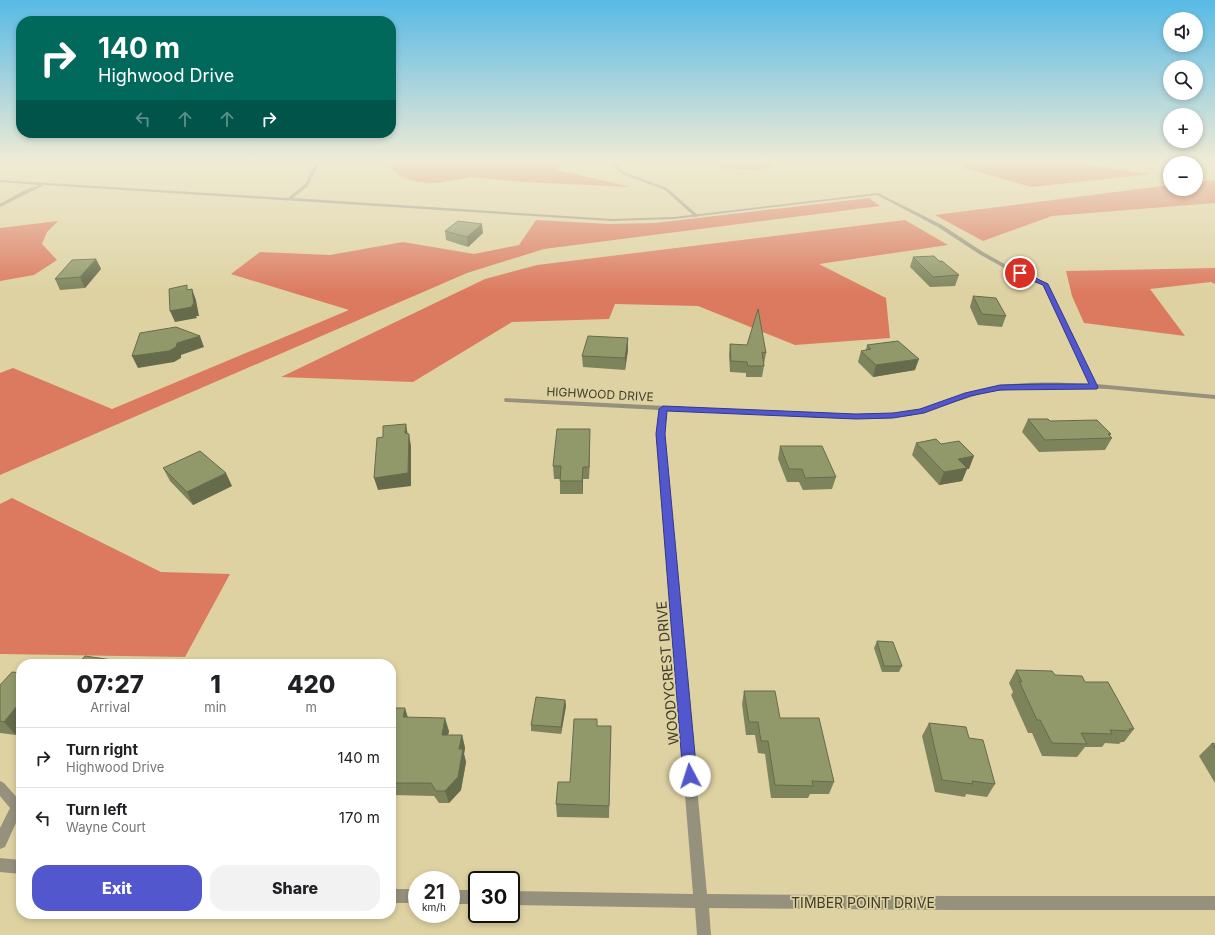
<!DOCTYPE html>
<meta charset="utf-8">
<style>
:root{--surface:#fff;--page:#f2f2f2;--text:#202124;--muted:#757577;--line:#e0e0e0;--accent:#5257cd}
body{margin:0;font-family:Inter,sans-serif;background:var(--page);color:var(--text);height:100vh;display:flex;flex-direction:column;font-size:15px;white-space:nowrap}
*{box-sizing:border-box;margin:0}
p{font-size:13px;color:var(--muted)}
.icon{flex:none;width:22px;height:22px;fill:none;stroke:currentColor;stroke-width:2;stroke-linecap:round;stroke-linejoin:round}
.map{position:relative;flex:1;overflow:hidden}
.details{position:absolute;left:16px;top:659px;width:380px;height:260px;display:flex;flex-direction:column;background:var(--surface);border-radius:16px;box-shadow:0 2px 6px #0003}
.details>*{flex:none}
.hud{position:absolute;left:16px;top:16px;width:380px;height:122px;border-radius:16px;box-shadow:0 2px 6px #0003;background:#00695c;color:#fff;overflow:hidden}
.fabs{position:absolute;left:1163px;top:12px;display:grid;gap:8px}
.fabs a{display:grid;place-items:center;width:40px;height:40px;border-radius:50%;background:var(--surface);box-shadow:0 2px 6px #0003;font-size:20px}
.speed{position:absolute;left:408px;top:871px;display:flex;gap:8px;font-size:20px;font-weight:700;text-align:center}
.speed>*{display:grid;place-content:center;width:52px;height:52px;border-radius:50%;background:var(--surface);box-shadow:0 2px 6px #0003;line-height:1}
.speed small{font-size:10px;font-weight:400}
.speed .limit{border:2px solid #111;border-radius:6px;background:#fff;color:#111}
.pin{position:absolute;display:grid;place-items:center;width:34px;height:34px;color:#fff;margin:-17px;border:2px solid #fff;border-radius:50%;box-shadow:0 1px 4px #0007}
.me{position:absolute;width:44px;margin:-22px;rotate:355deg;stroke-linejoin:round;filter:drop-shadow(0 0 3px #0008)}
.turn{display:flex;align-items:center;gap:14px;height:84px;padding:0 16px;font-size:18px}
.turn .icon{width:52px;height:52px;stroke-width:2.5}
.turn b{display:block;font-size:28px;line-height:34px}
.lanes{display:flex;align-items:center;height:38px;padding:0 16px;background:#0003;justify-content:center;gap:20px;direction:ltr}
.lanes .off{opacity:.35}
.eta{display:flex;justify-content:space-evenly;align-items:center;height:68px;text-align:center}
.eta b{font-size:24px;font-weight:800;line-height:28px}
.button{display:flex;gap:8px;margin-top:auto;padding:8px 16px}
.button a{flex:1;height:46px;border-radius:16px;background:var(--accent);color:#fff;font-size:16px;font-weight:800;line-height:46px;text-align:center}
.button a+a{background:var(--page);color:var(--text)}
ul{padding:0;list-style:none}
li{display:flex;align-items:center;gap:12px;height:60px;padding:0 16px;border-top:1px solid var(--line)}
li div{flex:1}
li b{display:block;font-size:15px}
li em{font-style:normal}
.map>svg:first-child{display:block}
.forest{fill:#dc7a5f}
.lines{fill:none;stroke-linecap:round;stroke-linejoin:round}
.lane{fill:#96917d;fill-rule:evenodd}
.street{fill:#96917d;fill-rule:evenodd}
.wall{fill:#7d845c}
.shaded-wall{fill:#666b4b}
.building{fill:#91996b;stroke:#666b4b}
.route{fill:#5257cd;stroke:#353985}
.labels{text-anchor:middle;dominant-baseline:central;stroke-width:3.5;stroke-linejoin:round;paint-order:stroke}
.street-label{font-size:12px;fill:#413c29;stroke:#ded2a2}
.near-street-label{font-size:14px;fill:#413c29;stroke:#ded2a2}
</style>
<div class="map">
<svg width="1215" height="935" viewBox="0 0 1215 935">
<rect width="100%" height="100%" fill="#ded2a2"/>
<g class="forest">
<path d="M390,162H561L557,170L631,187L523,182L472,177L436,183L417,182L401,177L392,169Z"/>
<path d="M719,162H773V166L759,170L722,168Z"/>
<path d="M954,162H1081L1093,166L1151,174L1031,187L968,169Z"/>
<path d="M1215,180V203L1052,216L983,241L935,215L1170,185V189H1196V182Z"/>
<path d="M869,198L880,206L544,249L467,273L0,475V373L13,368L112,409L349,310L231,274L260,252L330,255L403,242L474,254L519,245L536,220L609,224L655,223Z"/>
<path d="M905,220L948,245L819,264L886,298L890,338L795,345L698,306L615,304L609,319L512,322L413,382L281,377L485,279L537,265Z"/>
<path d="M58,221L47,232L42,244L57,260L34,275L0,281V228Z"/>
<path d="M1215,268V284L1211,282L1150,289L1185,336L1084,323L1072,296L1066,271Z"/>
<path d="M12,498L161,572L230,574L185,657L0,654V504Z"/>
</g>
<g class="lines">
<g class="lane">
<path d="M609,162H613L624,172L667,188L699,216L695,217L665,190L622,174Z"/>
<path d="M0,781L4,783L21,802V812L5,847L0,849V828L10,808L0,796Z"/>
<path d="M0,858L21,860V874L0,872Z"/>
</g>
<g class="street">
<path d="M316,162H320L308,186L293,198L612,219L674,217L878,193L942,225L983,252L1010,267L1047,283L1096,384L1215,395V399L1108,389L1054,387L1027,388L987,392L924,412L908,416L879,419H848L666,410L664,434L707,894L951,896H1215V910H951L709,908L711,935H697L695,908L511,905V891L693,894L656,434L659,410L508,402H505L504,400L505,398L832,414C857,415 883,417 908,412C934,406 959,394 986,388C1019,381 1055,382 1089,384L1043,285L1006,269L979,254L938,227L877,195L674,219L612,221L44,185L0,207V204L23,191L39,185L0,182V180L288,198L305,184Z"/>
<rect x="391" y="889" width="26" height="14"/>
<rect x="451" y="890" width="26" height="14"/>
</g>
</g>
<g class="wall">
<path d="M445,231L483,233L468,247L446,240Z"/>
<path d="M913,257L939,261L959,275L955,286L930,287L910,267Z"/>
<path d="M96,259L101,269L85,288L60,290L55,279Z"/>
<path d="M973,296L1006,316L1002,327L978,325L970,307Z"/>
<path d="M628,338V350L625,370L583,367L582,356Z"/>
<path d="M730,344L766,353L764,364H763L764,366L762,377H746V373L730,372L729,355Z"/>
<path d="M867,345L915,370L873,377L858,362L861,351L866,350Z"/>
<path d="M1028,419L1050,421L1111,434L1110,436L1112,438L1105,450L1039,452L1022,432Z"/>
<path d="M590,441L589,479H583V494H560V479H554L553,466Z"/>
<path d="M916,443L941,444L969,469H967L962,481L939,485L912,455Z"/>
<path d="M780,446L836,477L832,489L803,490L799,482H787L778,459Z"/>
<path d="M163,468L232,486L193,505L170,481Z"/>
<path d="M877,641L902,666L899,672H882L874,648Z"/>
<path d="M1016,670L1055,675L1085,682L1134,729L1124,742H1121L1119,744L1105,743L1102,747H1085L1077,757L1042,756L1032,733H1028L1011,695L1013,692L1009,683Z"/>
<path d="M21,673V729L16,735L0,733V685Z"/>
<path d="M744,691L780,718L834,782L829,794H810L808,798H771L765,754L758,753L755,735H746L742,704Z"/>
<path d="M565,700L566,706L561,734L531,731V725Z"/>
<path d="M391,708L408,717L449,731L448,735H462L465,748L464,754L466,762L461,790L449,803H439L434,796L391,795Z"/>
<path d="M929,723L969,738L995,784L987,797L966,794L965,797L935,792L922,736Z"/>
<path d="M597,726H611L609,818L557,817L556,804L570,782Z"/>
<path d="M1212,743L1215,744V783L1199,756Z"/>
</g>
<g class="shaded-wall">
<path d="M482,224L483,233L468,247L467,237Z"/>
<path d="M96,259L101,269L85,288L80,277Z"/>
<path d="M192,289L196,300L199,316H196L197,318L175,322L170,311Z"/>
<path d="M200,336L204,347L181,355V358L174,362L138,368L132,356Z"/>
<path d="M628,338V350L625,370V358Z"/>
<path d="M919,359L915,370L873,377L876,365Z"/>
<path d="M406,424L408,436L405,433Z"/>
<path d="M590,429V441L589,479V467Z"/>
<path d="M409,434L411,446V486L378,490L374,478Z"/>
<path d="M974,456L969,469H967L962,481L939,485L944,472L958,459Z"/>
<path d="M583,467V494L582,481Z"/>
<path d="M226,473L232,486L193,505L187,492Z"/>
<path d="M112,660L114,664H108Z"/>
<path d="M565,700L566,706L561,734V727Z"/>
<path d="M21,701V729L16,735L4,722Z"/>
<path d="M405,708L409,721L403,717Z"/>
<path d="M445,718L449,731L445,748L442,735Z"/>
<path d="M462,735L465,748L464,754L466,762L461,790L449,803L445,791L459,749Z"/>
</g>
<g class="building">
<path d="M458,221L482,224L467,237L445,231Z"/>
<path d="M934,256L939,261H942L959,275L933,277L913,257Z"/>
<path d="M96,259L80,277L55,279L72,260Z"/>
<path d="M187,285V290L192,289L194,305H192V307L170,311L169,289Z"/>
<path d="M973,296L996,298L1006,316L982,314Z"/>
<path d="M758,309L766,353L762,352L764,366H748L747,362L731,361L730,344L747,345Z"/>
<path d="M176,327L200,336L177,343L176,347L169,351L132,356L140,333Z"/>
<path d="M588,336L628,338L625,358L582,356Z"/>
<path d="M898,341L919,359L876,365L861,351L871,349L867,345Z"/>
<path d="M1028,419H1048L1050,421L1097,420L1111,434H1108L1112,438L1045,440Z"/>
<path d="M406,424L405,433L409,434L408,473L374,478L377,438L383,437V426Z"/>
<path d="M557,429H590L589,467H583L582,481H560L561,466H553Z"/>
<path d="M936,439L941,444L959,441L974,456L958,459L967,468L944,472L916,443Z"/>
<path d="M780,446H822L836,477L805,478L802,469H789Z"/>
<path d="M200,451L226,473L187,492L163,468Z"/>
<path d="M877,641L893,642L902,666H884Z"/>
<path d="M85,656L112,660L108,664H78Z"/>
<path d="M1016,670L1052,671L1055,675L1082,676L1085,682H1108L1134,729H1129L1130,731L1110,730L1112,734L1081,733L1087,744L1052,743L1040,720H1037L1019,681L1022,682Z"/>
<path d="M12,672L21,673V701L4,722L0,721V685Z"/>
<path d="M744,691H775L780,718H819L834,782L812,781L813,786L775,785L768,741H761L758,722H749Z"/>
<path d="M536,697L565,700L561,727L531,725Z"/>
<path d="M391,708H405L403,717L445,718L442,735H462L459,749H463L458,777L445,791H436L431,783H391Z"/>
<path d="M574,719H597V726H611L609,806L556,804L558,782H570Z"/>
<path d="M929,723L966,727L969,738L983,740L995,784L972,781L973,784L942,780Z"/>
<path d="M1212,743L1215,744V749Z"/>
</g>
<linearGradient id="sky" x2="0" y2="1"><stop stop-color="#58bae6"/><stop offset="0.55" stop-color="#f0ebd5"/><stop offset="1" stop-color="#f0ebd5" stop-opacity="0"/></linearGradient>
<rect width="1215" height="293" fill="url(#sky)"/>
<path class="route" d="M1018,272H1023L1048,284L1098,387L1097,389L1000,390L970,396L924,413L893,418L856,419L667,411L665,434L697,776L695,781L690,783L685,781L683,776L656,434L659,409L663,406L856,414L893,413L920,409L965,393L1000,385L1041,384H1089L1043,285L1018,275Z"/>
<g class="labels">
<g class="street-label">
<text transform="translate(600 394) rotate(3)">HIGHWOOD DRIVE</text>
</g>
<g class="near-street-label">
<text transform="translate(667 673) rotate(-95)">WOODYCREST DRIVE</text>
<text x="863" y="902">TIMBER POINT DRIVE</text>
</g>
</g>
</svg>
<div class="fabs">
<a><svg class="icon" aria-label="sound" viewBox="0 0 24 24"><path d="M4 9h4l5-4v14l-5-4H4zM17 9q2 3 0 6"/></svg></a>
<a><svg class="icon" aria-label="search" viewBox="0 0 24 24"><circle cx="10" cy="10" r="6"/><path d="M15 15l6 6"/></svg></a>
<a>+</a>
<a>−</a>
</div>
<div class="speed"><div>21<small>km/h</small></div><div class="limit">30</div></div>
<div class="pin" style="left:1020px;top:273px;background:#d93025"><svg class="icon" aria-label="arrive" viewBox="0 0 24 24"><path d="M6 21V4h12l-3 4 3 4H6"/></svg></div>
<svg class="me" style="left:690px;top:776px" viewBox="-20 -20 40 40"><circle r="19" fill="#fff"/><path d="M0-13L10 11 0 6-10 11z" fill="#5257cd"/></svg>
<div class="hud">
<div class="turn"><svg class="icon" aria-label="right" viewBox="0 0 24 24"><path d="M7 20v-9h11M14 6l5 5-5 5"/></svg><div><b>140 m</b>Highwood Drive</div></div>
<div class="lanes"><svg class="icon off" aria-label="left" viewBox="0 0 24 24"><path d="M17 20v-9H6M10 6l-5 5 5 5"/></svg><svg class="icon off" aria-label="ahead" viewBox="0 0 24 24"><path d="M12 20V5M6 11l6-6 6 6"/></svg><svg class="icon off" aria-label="ahead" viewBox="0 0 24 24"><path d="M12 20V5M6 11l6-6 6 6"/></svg><svg class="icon" aria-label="right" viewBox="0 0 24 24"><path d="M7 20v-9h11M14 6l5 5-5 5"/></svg></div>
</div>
<section class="details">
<div class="eta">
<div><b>07:27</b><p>Arrival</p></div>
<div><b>1</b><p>min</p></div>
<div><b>420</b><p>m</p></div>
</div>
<ul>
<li><svg class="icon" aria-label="right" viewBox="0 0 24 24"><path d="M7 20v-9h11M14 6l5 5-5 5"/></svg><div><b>Turn right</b><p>Highwood Drive</p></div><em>140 m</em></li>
<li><svg class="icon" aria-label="left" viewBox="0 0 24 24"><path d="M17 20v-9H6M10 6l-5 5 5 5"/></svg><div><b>Turn left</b><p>Wayne Court</p></div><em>170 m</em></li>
</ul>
<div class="button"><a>Exit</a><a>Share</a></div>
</section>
</div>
